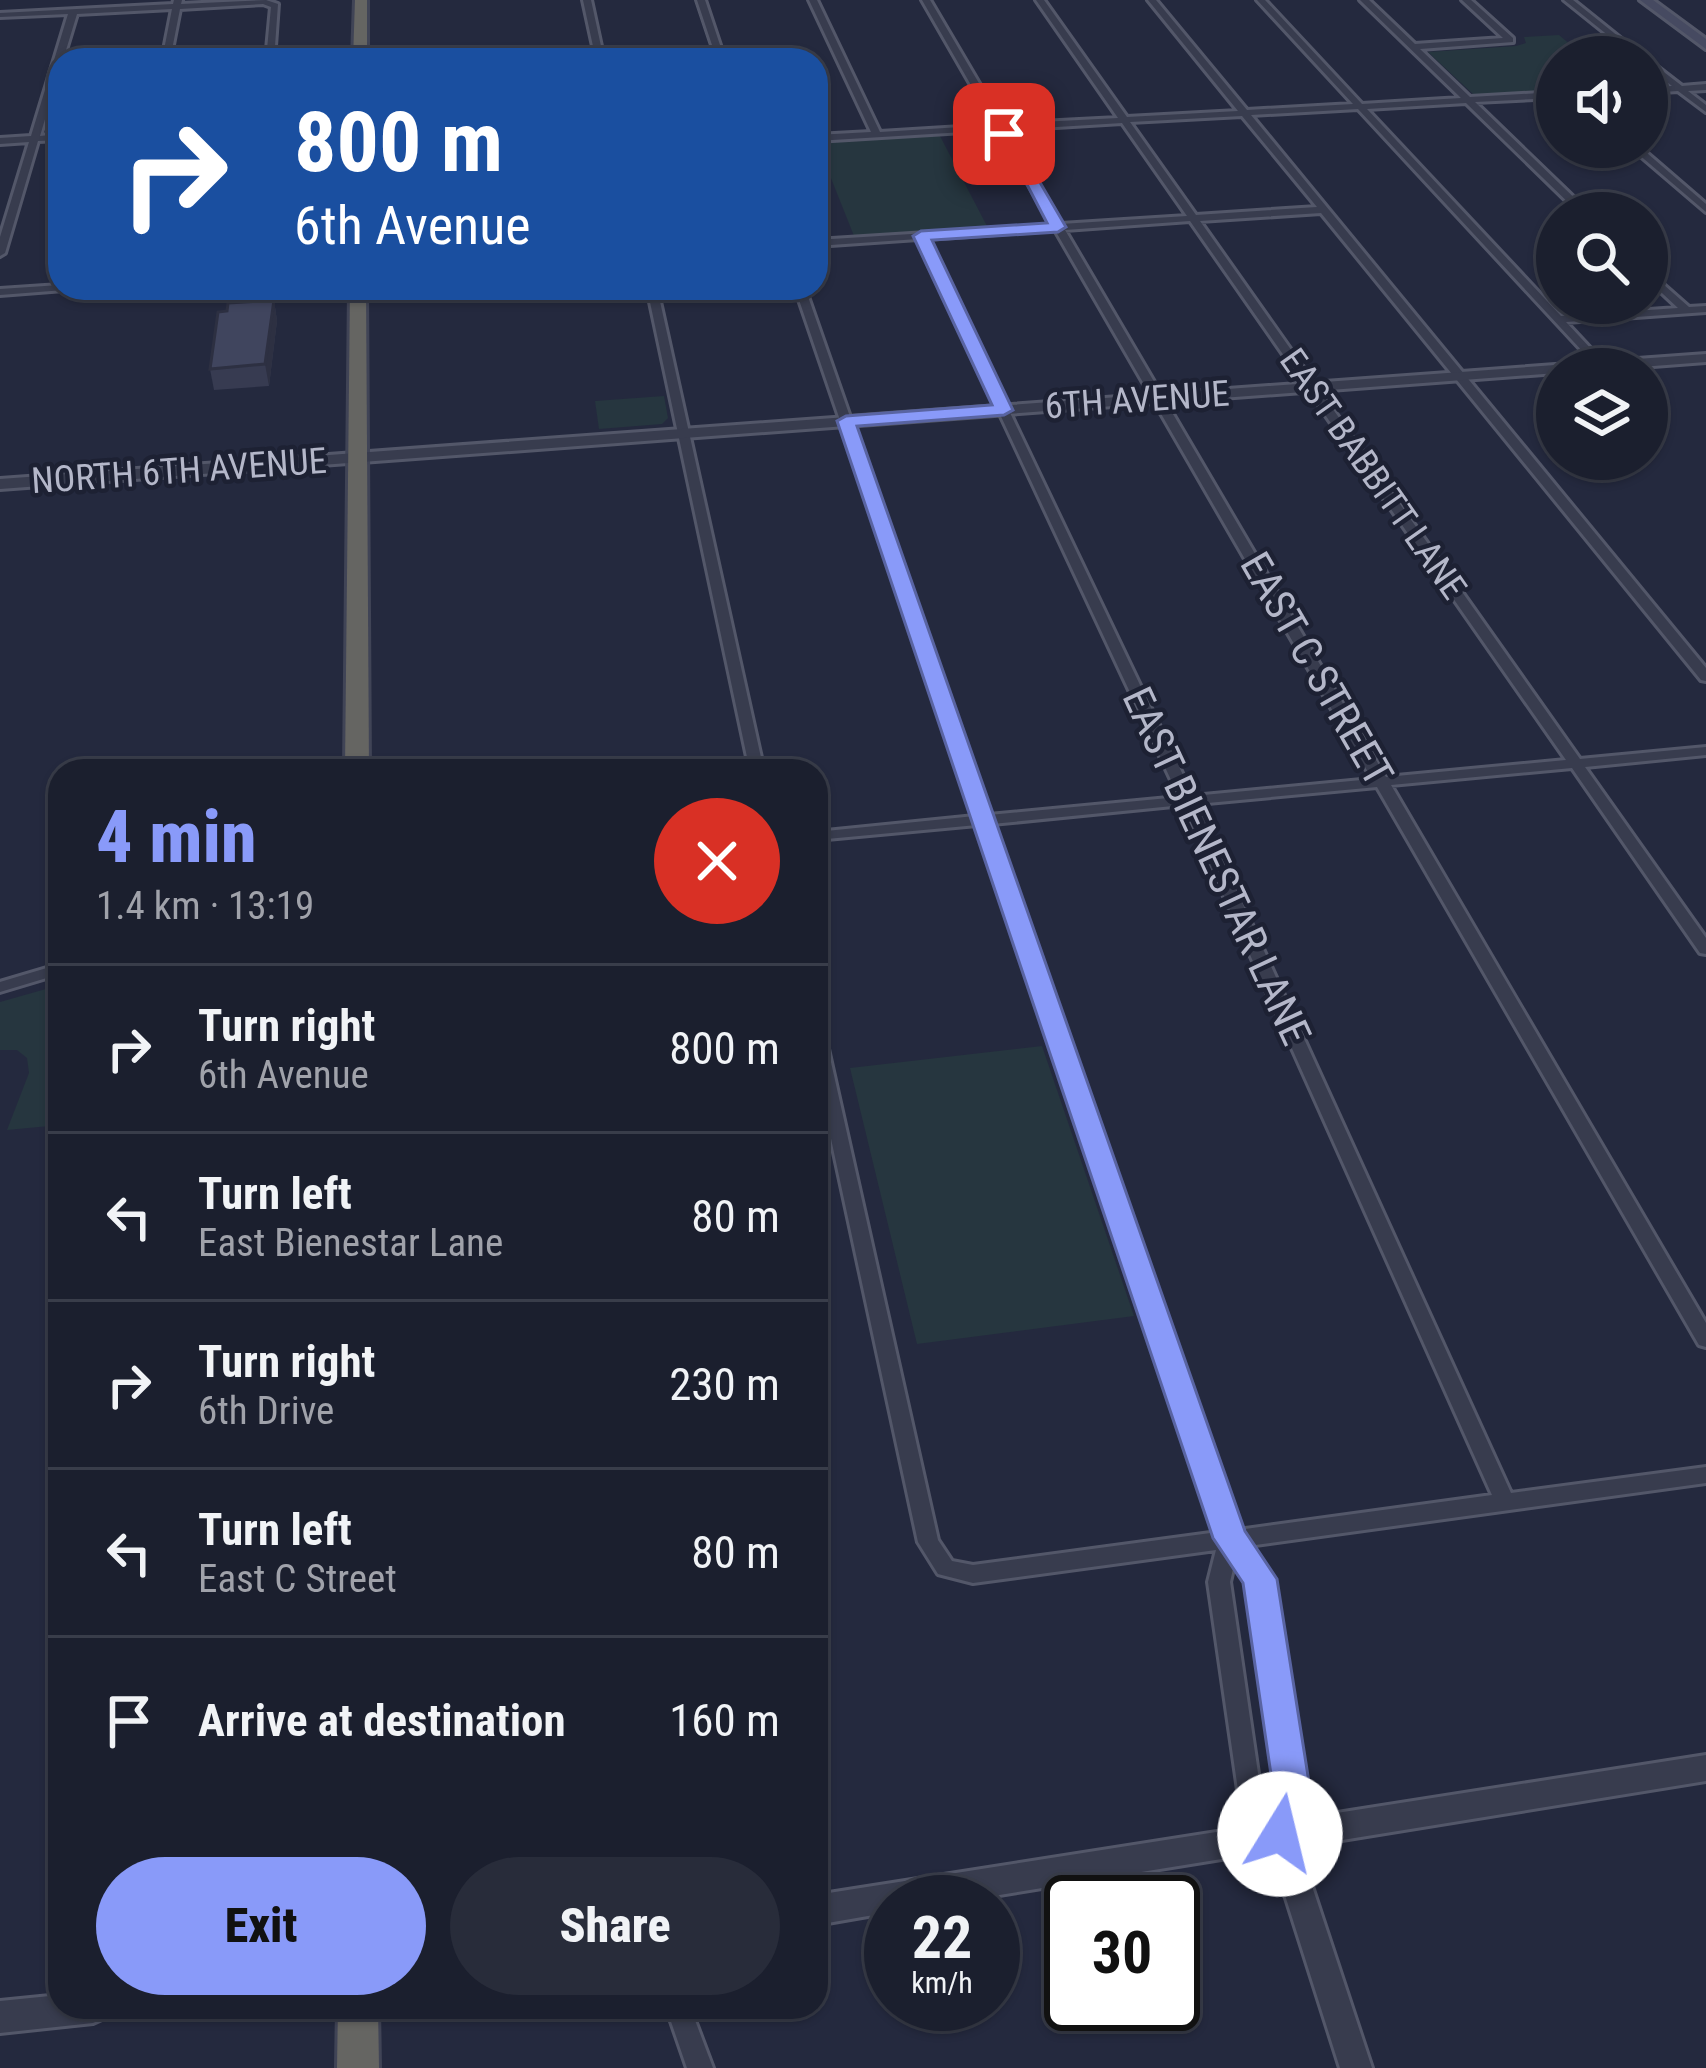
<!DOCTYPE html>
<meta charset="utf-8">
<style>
:root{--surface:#1b1f2e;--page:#282c3a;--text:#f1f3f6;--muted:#a0a2aa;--line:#393d4a;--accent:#899af9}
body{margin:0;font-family:"Roboto Condensed",sans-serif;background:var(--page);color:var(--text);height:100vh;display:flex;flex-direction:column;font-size:45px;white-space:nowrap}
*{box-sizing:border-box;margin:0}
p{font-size:39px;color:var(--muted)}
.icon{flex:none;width:66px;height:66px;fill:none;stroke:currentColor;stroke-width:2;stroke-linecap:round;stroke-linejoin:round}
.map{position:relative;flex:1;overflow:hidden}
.sheet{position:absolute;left:48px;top:759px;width:780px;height:1260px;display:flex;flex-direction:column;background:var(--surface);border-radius:36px;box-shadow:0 3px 9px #0004,0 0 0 3px var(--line)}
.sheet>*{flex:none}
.hud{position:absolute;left:48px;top:48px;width:780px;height:252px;border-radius:36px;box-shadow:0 3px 9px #0004,0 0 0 3px var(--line);background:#1a4fa0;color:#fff;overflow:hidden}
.tools{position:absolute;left:1536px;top:36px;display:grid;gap:24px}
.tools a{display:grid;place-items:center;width:132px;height:132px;border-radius:50%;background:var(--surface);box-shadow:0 3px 9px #0004,0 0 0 3px var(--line);font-size:60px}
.speed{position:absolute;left:864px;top:1875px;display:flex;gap:24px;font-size:60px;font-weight:700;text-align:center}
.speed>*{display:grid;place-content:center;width:156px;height:156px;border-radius:50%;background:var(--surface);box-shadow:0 3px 9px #0004,0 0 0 3px var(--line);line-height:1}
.speed small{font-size:30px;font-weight:400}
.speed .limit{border:6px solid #111;border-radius:18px;background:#fff;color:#111}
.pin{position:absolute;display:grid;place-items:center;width:102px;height:102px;color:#fff;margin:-51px;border-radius:24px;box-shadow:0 6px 18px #0006}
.me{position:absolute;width:132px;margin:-66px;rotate:9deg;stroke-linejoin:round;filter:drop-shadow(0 0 9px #0008)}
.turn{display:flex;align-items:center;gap:42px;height:252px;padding:0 48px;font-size:54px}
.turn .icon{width:156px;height:156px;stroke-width:2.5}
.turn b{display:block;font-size:84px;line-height:102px}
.round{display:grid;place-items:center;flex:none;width:126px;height:126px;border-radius:63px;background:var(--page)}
.summary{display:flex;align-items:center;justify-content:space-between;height:204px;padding:0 48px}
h1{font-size:72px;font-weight:800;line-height:90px;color:var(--accent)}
.action{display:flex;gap:24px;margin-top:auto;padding:24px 48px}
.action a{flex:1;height:138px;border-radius:72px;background:var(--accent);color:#111;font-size:48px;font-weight:800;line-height:138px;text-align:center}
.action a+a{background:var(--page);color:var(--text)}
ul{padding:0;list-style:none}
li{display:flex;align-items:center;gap:36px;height:168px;padding:0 48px;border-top:3px solid var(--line)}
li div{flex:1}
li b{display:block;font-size:45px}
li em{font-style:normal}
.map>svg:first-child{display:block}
.green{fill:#26363f}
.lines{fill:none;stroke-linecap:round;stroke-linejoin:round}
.minor-casing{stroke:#535769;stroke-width:6}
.tertiary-casing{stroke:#535769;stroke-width:6}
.secondary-casing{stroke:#535769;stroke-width:6}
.trunk-casing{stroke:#404456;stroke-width:6}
.minor{fill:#383c4e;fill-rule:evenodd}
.tertiary{fill:#383c4e;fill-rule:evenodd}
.secondary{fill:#464a61;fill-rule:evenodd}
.trunk{fill:#656562;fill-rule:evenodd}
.wall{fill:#373b51}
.shaded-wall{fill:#2d3042}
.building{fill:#40455e;stroke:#2d3042;stroke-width:3}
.route{fill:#899af9;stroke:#5964a2;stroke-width:3}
.labels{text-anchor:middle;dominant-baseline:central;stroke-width:9;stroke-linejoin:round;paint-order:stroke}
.far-street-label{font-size:36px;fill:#b4b7c9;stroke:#1d2133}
.street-label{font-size:42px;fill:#b4b7c9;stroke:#1d2133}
</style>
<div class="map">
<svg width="1706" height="2068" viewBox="0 0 1706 2068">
<rect width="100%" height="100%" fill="#24293e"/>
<g class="green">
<path d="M1559,35L1585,57H1557V91L1474,95L1428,52L1516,46L1526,43L1524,37Z"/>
<path d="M940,136L988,228L854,236L817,143Z"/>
<path d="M664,396L668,418L662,424L599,429L595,401Z"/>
<path d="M60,985V1125L7,1130L29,1073L27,1058L17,1050H0V1002Z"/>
<path d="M1042,1046L1134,1316L917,1344L850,1068Z"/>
</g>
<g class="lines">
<g class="minor-casing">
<g id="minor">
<path d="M174,0H182L181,4L266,0L278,4L274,60H266L271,7L263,4L180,9L170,60H162L172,9L77,14L63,60H60V69L40,136L60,134V140L38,141L5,253L0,256V237L29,142L0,144V138L31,136L68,14L0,17V13L173,4Z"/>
<path d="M583,0H591L604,60H596Z"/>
<path d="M697,0H705L725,60H717Z"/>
<path d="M809,0H817L880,132L994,125L922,0H930L1003,124L1118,118L1036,0H1044L1127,117L1238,111L1148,0H1156L1247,110L1353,104L1257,0H1265L1362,104L1461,98L1360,0H1369L1415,44L1503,38L1462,0H1471L1513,38V42L1420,49L1470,97L1557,92V98L1475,102L1590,213H1579L1466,103L1367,109L1561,316L1678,308L1647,279V270L1689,307L1706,306V312L1566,322L1607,366L1598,368L1358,109L1251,115L1706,668V681L1701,680L1321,213L1200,221L1580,759L1706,747V755L1585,767L1706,938V954L1700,953L1572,768L1391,785L1706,1323V1347L1699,1345L1377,787L1197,804L1511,1493L1706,1467V1483L1248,1546L1271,1579L1303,1795L1288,1843L1280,1846L1272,1843L1238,1790L1208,1582L1216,1550L973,1583L938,1574L918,1542L816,1069V1025L824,1031L938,1540L952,1561L973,1565L1218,1532L977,825L816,840V832L975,816L795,288H805L989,815L1179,797L918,239L816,246V240L1052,225L997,130L816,141V135L871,132ZM1242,116L1317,207L1196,215L1130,122ZM1122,123L1187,216L1061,224L1006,130ZM1190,221L1566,760L1386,777L1065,230ZM1055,230L1372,779L1193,796L927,239ZM1183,805L1492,1495L1238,1530L992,824ZM1235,1560L1250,1581L1281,1795L1276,1810L1260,1787L1230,1582Z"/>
<path d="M1564,0H1573L1644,57H1635Z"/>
<path d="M1647,59L1682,86L1706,84V90L1688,91L1706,105V112L1678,91L1647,93V87L1672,86L1647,66Z"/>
<path d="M1630,147H1640L1706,204V212Z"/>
<path d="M60,285V288H65L64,290L0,295V289Z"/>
<path d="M647,288H657L764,771H750Z"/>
<path d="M60,964V974L0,992V982Z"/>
<path d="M666,2007H690L713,2068H687Z"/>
</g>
</g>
<g class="tertiary-casing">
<g id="tertiary">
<path d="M1706,354V362L1614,369H1557V373L0,489V479Z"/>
<path d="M1706,1755V1781L1299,1847L1372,2068H1340L1271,1851L956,1902H891V1912L816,1925V1895Z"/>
<path d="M60,1995V2007H109L104,2018L93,2023L0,2033V2001Z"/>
</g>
</g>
<g class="secondary-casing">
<path id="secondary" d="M1640,0H1653L1706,39V49Z"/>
</g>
<g class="trunk-casing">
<g id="trunk">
<path d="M355,0H367V60H353Z"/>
<path d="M350,288H366L369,771H345Z"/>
<path d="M338,2007H378L379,2068H337Z"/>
</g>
</g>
<use href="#minor" class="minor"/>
<use href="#tertiary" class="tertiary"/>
<use href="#secondary" class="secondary"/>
<use href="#trunk" class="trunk"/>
</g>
<path class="wall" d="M274,300L277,321L269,386L214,390L210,369L227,311Z"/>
<path class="shaded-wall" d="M274,300L277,321L269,386L265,364Z"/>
<path class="building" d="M274,300L265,364L210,369L218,312L227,311L228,303Z"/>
<path class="route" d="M999,131H1010L1066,227L1058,232L932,240L1013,410L1004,415L857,426L1245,1531L1277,1579L1311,1795L1294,1847L1280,1852L1267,1847L1261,1834L1274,1795L1243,1583L1213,1538L837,421L846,416L992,405L913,236L921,231L1047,223Z"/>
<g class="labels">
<g class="far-street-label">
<text transform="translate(1137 400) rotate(-4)">6TH AVENUE</text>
<text transform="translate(179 471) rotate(-4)">NORTH 6TH AVENUE</text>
<text transform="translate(1373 474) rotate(55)">EAST BABBITT LANE</text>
</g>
<g class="street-label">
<text transform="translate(1317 669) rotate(60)">EAST C STREET</text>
<text transform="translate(1217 866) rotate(65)">EAST BIENESTAR LANE</text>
</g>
</g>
</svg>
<div class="tools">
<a><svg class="icon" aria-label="sound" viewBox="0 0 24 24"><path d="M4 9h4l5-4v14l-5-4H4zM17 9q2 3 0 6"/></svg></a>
<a><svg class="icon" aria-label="search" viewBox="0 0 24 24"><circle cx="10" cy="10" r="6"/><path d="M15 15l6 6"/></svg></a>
<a><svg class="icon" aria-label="layers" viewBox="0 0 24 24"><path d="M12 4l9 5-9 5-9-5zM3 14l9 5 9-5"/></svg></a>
</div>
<div class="speed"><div>22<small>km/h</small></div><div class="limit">30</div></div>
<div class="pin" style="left:1004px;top:134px;background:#d93025"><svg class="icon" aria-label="arrive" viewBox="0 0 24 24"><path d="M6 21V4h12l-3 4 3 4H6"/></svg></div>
<svg class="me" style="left:1280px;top:1834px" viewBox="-20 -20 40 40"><circle r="19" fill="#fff"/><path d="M0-13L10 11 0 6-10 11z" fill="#899af9"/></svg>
<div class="hud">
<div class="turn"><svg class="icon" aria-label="right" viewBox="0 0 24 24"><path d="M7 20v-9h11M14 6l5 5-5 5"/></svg><div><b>800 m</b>6th Avenue</div></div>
</div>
<section class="sheet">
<div class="summary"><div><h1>4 min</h1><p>1.4 km · 13:19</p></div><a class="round" style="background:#d93025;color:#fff"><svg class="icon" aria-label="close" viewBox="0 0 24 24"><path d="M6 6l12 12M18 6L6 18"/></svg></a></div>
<ul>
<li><svg class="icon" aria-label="right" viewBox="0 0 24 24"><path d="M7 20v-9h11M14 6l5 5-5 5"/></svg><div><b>Turn right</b><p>6th Avenue</p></div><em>800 m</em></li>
<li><svg class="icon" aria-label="left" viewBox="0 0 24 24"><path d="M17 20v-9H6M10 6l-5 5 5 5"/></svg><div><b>Turn left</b><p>East Bienestar Lane</p></div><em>80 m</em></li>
<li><svg class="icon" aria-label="right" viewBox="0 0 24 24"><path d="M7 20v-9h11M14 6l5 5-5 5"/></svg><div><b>Turn right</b><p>6th Drive</p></div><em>230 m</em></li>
<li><svg class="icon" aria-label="left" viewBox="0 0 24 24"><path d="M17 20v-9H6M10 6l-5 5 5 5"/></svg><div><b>Turn left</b><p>East C Street</p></div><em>80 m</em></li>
<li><svg class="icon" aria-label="arrive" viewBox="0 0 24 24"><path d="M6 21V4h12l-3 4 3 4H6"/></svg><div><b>Arrive at destination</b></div><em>160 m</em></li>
</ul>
<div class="action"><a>Exit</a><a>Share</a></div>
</section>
</div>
